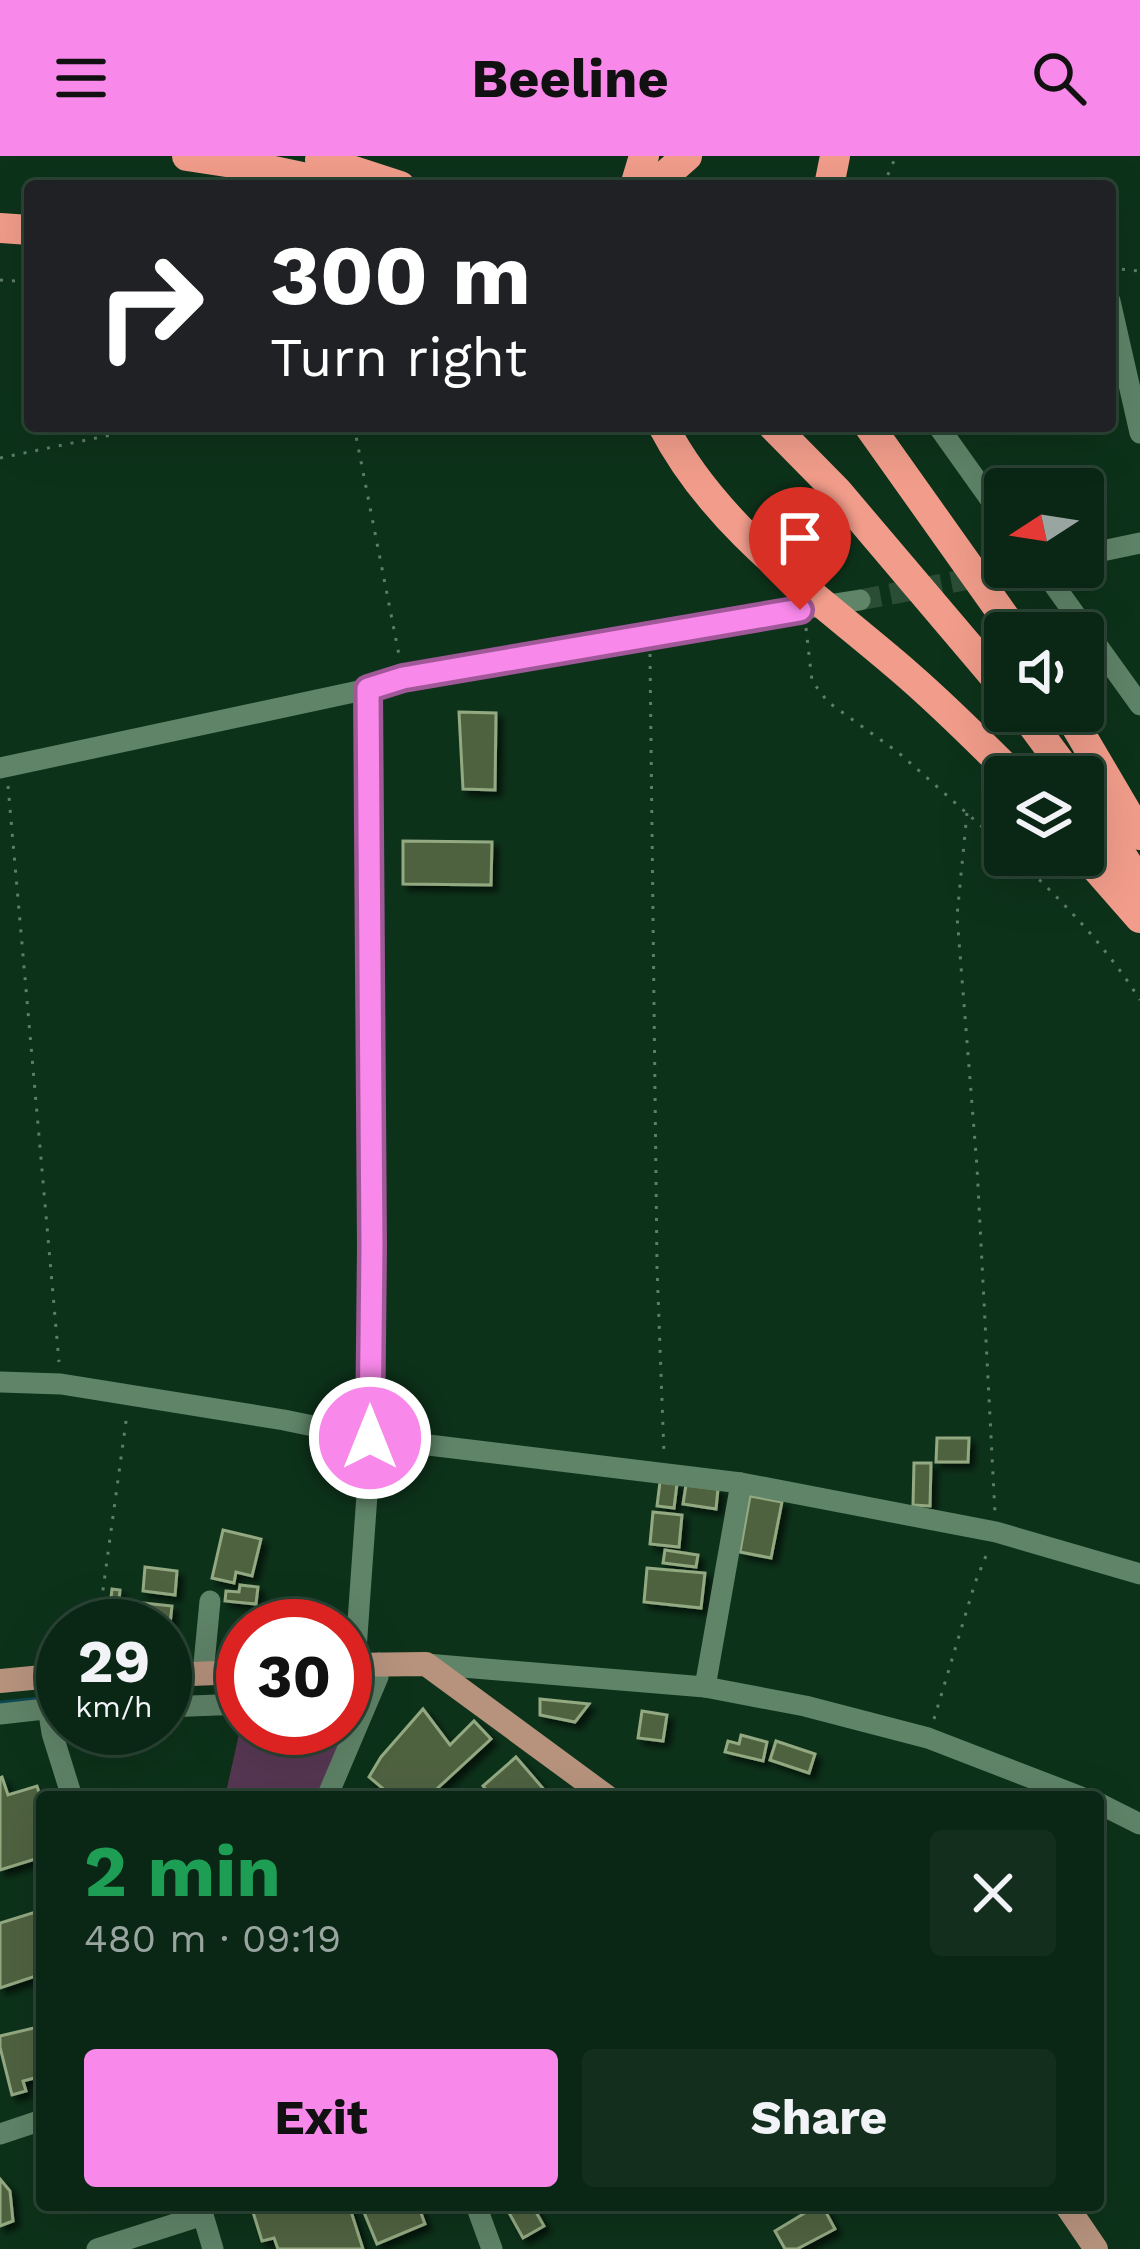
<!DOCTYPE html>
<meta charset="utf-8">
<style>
:root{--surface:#0a2614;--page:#132e1d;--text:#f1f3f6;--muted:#99a5a0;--line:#2a4334;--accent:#f888ea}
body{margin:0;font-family:"Work Sans",sans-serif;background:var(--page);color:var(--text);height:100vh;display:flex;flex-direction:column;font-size:45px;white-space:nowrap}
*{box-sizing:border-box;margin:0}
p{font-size:39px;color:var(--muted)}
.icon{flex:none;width:66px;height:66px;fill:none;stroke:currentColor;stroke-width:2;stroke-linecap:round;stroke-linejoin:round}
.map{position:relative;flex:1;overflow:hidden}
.details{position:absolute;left:36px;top:1635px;width:1068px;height:420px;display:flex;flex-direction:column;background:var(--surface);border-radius:12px;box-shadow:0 12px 48px #0002,0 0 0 3px var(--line)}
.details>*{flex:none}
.banner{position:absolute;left:24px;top:24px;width:1092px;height:252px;border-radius:12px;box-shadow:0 12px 48px #0002,0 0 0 3px var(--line);background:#202124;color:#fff;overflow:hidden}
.needle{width:78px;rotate:258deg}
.buttons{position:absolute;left:984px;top:312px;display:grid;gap:24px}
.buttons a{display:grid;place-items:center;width:120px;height:120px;border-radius:12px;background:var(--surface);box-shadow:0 12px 48px #0002,0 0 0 3px var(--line);font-size:60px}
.speed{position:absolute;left:36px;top:1443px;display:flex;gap:24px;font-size:60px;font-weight:700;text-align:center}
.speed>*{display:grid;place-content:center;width:156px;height:156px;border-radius:50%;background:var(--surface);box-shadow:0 12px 48px #0002,0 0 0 3px var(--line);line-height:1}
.speed small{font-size:30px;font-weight:400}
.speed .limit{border:18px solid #d22;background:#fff;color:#111}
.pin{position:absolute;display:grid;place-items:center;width:102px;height:102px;color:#fff;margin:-123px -51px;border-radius:50% 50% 50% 0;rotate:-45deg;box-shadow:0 0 12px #0007}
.pin .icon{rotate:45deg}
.me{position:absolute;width:132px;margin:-66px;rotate:0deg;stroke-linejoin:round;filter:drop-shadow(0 0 9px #0008)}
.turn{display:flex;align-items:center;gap:42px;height:252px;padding:0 48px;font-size:54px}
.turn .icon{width:156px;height:156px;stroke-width:2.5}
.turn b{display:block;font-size:84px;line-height:102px}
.round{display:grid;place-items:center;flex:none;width:126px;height:126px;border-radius:12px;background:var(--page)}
.overview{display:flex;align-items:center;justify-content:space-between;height:204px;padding:0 48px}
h1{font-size:72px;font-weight:700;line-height:90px;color:#1e9e55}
.action{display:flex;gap:24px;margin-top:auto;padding:24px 48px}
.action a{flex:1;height:138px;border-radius:12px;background:var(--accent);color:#111;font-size:48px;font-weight:700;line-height:138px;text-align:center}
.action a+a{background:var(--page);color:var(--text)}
header{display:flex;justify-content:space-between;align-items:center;height:156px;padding:0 48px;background:var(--accent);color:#111;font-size:54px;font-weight:700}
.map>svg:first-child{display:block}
.green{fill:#583854}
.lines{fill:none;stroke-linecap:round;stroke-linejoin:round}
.stream{stroke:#0d4a54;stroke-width:4.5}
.building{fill:#4f623f;stroke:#93a982;stroke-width:3;filter:url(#shadow)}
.minor-tunnel{stroke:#2b4d36;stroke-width:21;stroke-dasharray:21 10;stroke-linecap:butt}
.path{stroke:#5f7d68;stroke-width:3;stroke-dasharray:3 9;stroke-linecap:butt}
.minor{stroke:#5f8468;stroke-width:21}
.major{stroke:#b7937d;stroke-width:24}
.highway{stroke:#f29d8b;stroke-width:30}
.route-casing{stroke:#a15898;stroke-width:30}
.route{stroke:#f888ea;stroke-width:21}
</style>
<header><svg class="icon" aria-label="menu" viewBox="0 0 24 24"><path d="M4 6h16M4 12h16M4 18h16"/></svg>Beeline<svg class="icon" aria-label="search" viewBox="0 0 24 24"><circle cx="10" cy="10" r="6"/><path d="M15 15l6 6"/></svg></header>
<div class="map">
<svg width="1140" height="2093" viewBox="0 0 1140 2093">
<defs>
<filter id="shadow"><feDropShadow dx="5.5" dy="5.5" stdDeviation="3" flood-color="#0009"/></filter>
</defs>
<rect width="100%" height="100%" fill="#0d321a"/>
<path class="green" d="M345,1559H351L316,1641H276L227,1632L243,1560V1572H345Z"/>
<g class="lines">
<g class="stream">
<path d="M345,1539L359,1538"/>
<path d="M0,1547L48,1542"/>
</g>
</g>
<g class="building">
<path d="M459,556L496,557L495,634L463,633Z"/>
<path d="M403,685L492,686L491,729L403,728Z"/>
<path d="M937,1282H969L968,1306H936Z"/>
<path d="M914,1307H931L930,1350L913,1349Z"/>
<path d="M660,1326L677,1328L674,1352L657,1350Z"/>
<path d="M686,1329L718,1333L716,1353L683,1348Z"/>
<path d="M750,1340L782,1346L771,1402L740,1396Z"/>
<path d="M653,1356L682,1359L679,1391L650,1388Z"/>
<path d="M223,1374L261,1383L252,1420L236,1416L234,1427L212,1422Z"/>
<path d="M665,1394L698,1399L696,1411L663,1407Z"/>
<path d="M145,1411L177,1415L175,1439L143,1435Z"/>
<path d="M647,1412L705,1417L701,1452L644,1446Z"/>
<path d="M240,1429L258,1431L256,1448L225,1445L226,1435L239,1436Z"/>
<path d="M112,1433L120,1434L119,1445L137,1447L135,1463L109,1459Z"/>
<path d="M143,1447L172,1450L170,1468L140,1464Z"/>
<path d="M540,1543L589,1548L575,1566L540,1559Z"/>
<path d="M423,1553L450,1589L474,1565L491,1583L428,1641H393L369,1621L381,1601Z"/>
<path d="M642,1555L667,1559L663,1585L638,1582Z"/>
<path d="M741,1579L767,1586L763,1605L725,1596L728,1585L739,1588Z"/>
<path d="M776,1585L815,1598L809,1617L770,1604Z"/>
<path d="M516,1601L547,1637L542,1641H492L483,1630Z"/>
<path d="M2,1621L8,1639L37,1630L42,1645V1701L0,1714V1622Z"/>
<path d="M42,1754V1818L0,1832V1767Z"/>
<path d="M38,1871L42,1885V1920L23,1925L26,1935L12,1939L0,1891V1880Z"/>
<path d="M0,2023L10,2035L13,2065L0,2070Z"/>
<path d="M265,2049H349L363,2093H278L274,2082L262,2085L252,2053Z"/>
<path d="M361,2049H418L425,2068L377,2088Z"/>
<path d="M517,2049H532L544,2070L523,2082L508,2055Z"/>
<path d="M818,2049H822L835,2073L797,2093H785L775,2075Z"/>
</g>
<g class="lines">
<path class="minor-tunnel" d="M860,444L984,420"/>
<g class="path">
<path d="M883,30L896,0"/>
<path d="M1110,112L1140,115"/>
<path d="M0,124L30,126"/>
<path d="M354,270L400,504"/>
<path d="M0,302L154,270"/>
<path d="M806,472L812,525L828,546L899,597L1005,691"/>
<path d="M650,498L657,1111L664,1298"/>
<path d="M8,630L59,1206"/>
<path d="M967,657L957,760L977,1011L995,1357"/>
<path d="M1013,699C1060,742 1106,790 1140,844"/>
<path d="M98,1470L127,1258"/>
<path d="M934,1563L975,1427L988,1395"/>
</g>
<g class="minor">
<path d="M1110,145L1140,277"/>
<path d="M938,270L1005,364"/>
<path d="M1083,399L1140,387"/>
<path d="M1041,411L1140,549"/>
<path d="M996,418L1028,411"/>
<path d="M0,612L368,533L403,522L650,477L860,444"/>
<path d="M0,1226L61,1228L284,1264L371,1282L741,1327L996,1376L1140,1418"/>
<path d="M355,1508L371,1282L372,1090L368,533"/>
<path d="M426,1508L705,1531L805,1550L928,1582L1081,1641"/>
<path d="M203,1518L210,1445"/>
<path d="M705,1531L741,1327"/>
<path d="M48,1551L52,1577L72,1641"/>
<path d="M165,1551L243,1548"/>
<path d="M0,1558L63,1551"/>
<path d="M327,1641L378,1521L379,1507"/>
<path d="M1098,1647L1140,1668"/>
<path d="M0,1978L42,1964"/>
<path d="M200,2049L213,2093"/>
<path d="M476,2049L492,2093"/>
<path d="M97,2093L203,2059"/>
</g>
<g class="major">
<path d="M345,1509L426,1508L607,1641"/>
<path d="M165,1519L243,1516"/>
<path d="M0,1525L63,1519"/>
<path d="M1066,2049L1096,2093"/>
</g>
<g class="highway">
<path d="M187,0L246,9L344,30"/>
<path d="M320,4L400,30"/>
<path d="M635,30L644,0"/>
<path d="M653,30L687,0"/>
<path d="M829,30L835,0"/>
<path d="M0,72L30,74"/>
<path d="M663,270C718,376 820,442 908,519C945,551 980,586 1015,621"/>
<path d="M773,270L837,335L1005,533"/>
<path d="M869,270L1016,477"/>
<path d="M1022,555L1071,621"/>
<path d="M1067,555L1140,679"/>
<path d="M1083,638L1140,728"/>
<path d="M1083,697L1140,762"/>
</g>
</g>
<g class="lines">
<g class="route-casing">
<path id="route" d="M370,1282L372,1090L368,533L403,522L800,454"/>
</g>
<use href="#route" class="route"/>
</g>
</svg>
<div class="buttons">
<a><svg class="needle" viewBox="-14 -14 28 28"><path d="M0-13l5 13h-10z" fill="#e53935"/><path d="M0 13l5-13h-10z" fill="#99a5a0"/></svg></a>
<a><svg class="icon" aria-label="sound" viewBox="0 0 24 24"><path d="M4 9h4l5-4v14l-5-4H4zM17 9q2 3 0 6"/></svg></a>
<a><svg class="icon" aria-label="layers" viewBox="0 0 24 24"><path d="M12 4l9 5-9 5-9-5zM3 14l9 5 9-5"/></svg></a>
</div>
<div class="speed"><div>29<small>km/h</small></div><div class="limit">30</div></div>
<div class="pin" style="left:800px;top:454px;background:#d93025"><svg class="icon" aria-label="arrive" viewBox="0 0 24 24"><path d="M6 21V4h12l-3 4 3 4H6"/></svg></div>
<svg class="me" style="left:370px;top:1282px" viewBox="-20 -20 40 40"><circle r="17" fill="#f888ea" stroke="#fff" stroke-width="3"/><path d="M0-11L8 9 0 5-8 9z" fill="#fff"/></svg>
<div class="banner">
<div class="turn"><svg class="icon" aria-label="right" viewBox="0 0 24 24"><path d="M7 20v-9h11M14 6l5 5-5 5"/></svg><div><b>300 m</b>Turn right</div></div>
</div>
<section class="details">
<div class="overview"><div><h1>2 min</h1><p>480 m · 09:19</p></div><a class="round"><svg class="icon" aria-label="close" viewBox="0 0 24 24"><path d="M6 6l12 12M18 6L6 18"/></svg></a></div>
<div class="action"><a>Exit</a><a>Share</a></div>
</section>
</div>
